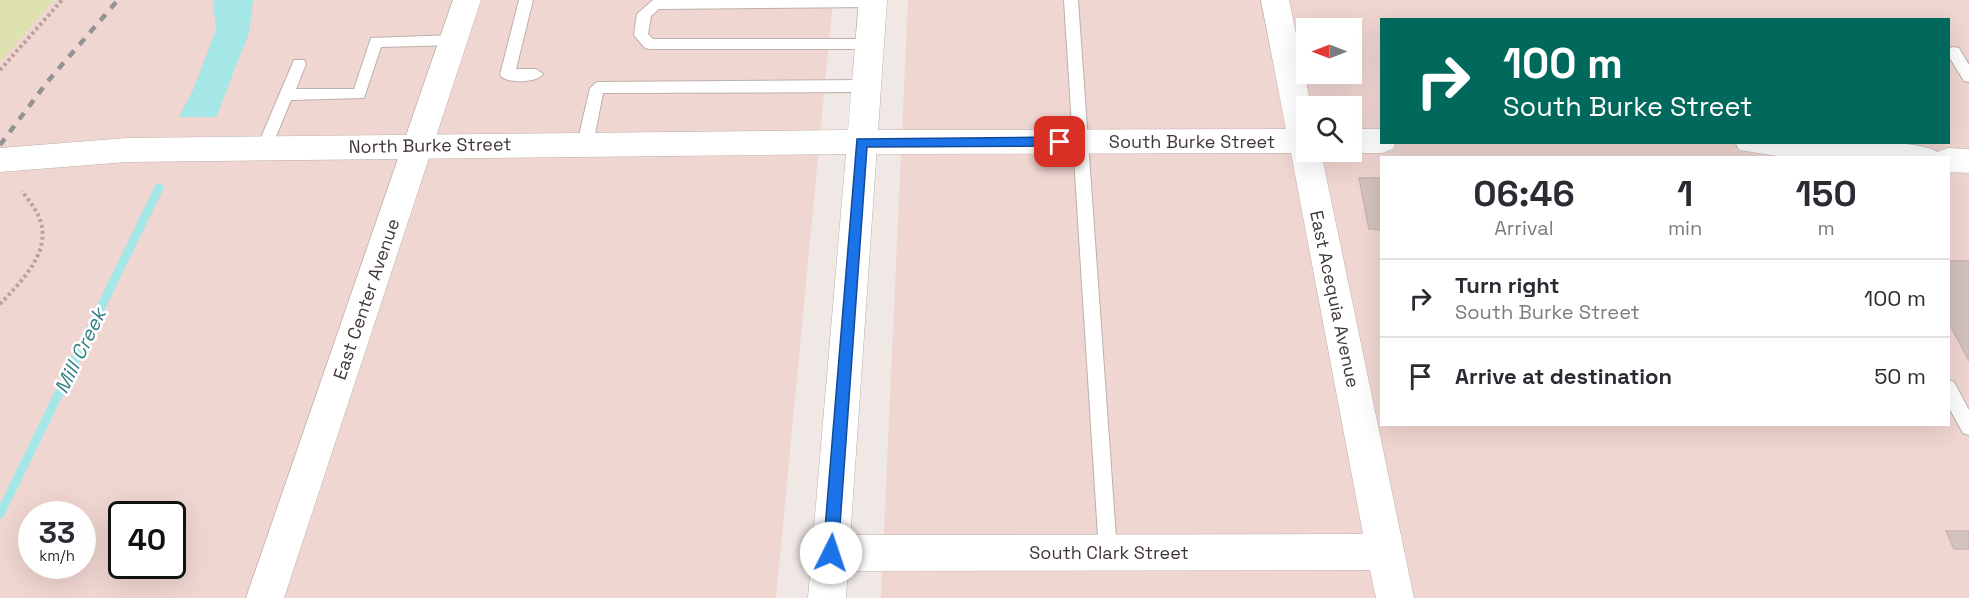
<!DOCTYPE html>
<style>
:root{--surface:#fff;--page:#f7f7f7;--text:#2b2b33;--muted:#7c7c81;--line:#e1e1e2}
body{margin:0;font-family:"Space Grotesk",sans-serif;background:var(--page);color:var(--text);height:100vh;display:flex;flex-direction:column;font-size:22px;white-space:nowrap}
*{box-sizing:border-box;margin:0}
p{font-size:20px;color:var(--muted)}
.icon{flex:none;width:33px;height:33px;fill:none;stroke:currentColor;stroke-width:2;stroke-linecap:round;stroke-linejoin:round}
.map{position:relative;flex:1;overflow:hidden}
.panel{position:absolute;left:1380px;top:156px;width:570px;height:270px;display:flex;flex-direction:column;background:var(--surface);border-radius:0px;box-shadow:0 6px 24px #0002}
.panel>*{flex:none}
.banner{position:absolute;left:1380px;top:18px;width:570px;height:126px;border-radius:0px;box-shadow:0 6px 24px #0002;background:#00695c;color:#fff;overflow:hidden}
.needle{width:39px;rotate:270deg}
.buttons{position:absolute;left:1296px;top:18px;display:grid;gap:12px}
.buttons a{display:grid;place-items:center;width:66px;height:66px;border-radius:0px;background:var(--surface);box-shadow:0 6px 24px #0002;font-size:30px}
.speed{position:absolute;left:18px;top:501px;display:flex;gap:12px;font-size:30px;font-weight:700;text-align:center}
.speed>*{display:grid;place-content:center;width:78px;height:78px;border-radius:50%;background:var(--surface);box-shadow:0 6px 24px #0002;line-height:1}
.speed small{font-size:15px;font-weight:400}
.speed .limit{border:3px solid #111;border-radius:9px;background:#fff;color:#111}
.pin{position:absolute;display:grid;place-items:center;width:51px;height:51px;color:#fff;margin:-26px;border-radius:12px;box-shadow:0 3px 9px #0006}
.me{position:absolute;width:66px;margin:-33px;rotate:4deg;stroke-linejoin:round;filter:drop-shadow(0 0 4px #0008)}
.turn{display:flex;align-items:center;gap:21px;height:126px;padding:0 24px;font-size:27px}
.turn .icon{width:78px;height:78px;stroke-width:2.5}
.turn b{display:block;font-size:42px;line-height:51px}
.eta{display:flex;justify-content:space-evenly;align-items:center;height:102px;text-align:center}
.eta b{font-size:36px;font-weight:700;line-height:42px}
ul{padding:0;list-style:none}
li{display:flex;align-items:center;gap:18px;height:78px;padding:0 24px;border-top:2px solid var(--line)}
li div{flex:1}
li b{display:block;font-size:22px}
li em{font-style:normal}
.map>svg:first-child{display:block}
.commercial{fill:#f0d6d1;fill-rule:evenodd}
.green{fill:#dee1b0}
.water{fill:#a5e7e7}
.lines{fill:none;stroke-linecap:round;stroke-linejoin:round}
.stream{stroke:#a5e7e7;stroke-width:9}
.building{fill:#d3c2be;stroke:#cab5af;stroke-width:1.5}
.service-casing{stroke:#bdb0ab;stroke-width:2}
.minor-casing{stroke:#bdb0ab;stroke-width:1}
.tertiary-casing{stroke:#bdb0ab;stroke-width:1}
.path{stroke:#baa29b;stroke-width:4;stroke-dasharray:3 3;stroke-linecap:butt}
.service{fill:#fff;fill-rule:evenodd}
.minor{fill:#fff;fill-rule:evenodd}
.tertiary{fill:#fff;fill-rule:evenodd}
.rail{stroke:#939393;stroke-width:4.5;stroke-dasharray:8 8;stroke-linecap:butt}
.route{fill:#1a73e8;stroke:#114b97;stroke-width:1.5}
.labels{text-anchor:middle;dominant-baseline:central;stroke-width:5;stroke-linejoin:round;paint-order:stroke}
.street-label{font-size:18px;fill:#413735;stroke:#fff}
.water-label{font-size:20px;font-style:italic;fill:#328284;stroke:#fff}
</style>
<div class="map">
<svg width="1969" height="598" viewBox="0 0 1969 598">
<rect width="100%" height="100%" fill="#f0e8e4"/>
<g class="commercial">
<path d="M0,0H833L776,598H0ZM32,514H82V566H32ZM122,514H172V566H122Z"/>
<path d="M908,0H1969V598H881ZM1382,20H1948V142H1382ZM1306,28H1352V74H1306ZM1306,106H1352V152H1306ZM1382,158H1948V424H1382Z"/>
</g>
<path class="green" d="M0,0H54L0,62Z"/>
<path class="water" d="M213,0H253L249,33L216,117H179L193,90L216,30Z"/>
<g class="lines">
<path class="stream" d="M0,514L159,188"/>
</g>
<g class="building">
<path d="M1359,178H1382V230L1369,229Z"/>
<path d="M1948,261H1969V361L1948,321Z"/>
<path d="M1946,531H1969V549H1954Z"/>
</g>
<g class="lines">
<g class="service-casing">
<g id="service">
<path d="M519,0H533L516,69H536L543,74C537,83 506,84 500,75Z"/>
<path d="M653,0H879L878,5L873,7L659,9L651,16L648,34L653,39H870L877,44L870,49H650L645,48L634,35L637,14Z"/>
<path d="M1064,0H1078L1117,552L1115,558L1108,561L1101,558L1099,552Z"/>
<path d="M454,35L461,40L454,45L381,47L364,98L291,100L270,151H260L257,147L294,60H304L306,64L296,89H354L371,38Z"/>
<path d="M1954,47L1959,48L1969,65V82L1964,81L1948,55L1949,48Z"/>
<path d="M866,80L873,86L866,92L603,93L593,144L585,150L577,144L590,88L597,82Z"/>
<path d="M1948,380L1954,382L1969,410V435L1963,433L1948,406Z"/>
</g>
</g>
<g class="minor-casing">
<g id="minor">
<path d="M453,0H481L284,598H246Z"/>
<path d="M1261,0H1289L1311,106H1306V152H1321L1414,598H1376L1370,570L831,571L818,566L812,553L818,540L831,535L1363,534L1291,153L861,154L850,150L846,142L850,134L861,130L1286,129Z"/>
<path d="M1352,129H1382V142H1396L1393,149L1382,153H1352L1348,152H1352Z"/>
<path d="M1735,142C1767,142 1921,136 1937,152L1948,148L1969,149V173L1948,172V158H1790L1739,150Z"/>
</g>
</g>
<g class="tertiary-casing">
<path id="tertiary" d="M859,0H887L846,598H808L846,154L127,162L0,172V148L127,138L848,130Z"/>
</g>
<g class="path">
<path d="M0,70L62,0"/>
<path d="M0,304C19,284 50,254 41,223C38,211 29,201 22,191"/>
</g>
<use href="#service" class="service"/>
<use href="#minor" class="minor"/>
<use href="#tertiary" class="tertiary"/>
<path class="rail" d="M0,145L48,81L118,0"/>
</g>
<path class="route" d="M1060,137L1066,142L1060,146L867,147L838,553L836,558L831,561L825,558L823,553L857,139Z"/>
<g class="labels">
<g class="street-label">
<text x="1192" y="141">South Burke Street</text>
<text transform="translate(430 145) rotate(-1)">North Burke Street</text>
<text transform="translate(366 299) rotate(-71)">East Center Avenue</text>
<text transform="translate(1335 299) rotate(78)">East Acequia Avenue</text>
<text x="1109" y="552">South Clark Street</text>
</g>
<g class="water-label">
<text transform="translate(80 351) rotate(-64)">Mill Creek</text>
</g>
</g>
</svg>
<div class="buttons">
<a><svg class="needle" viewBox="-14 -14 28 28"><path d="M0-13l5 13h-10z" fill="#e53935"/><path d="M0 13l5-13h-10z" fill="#7c7c81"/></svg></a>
<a><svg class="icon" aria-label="search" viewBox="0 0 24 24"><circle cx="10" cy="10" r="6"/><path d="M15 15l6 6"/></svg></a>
</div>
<div class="speed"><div>33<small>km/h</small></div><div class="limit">40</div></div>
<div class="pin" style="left:1060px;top:142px;background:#d93025"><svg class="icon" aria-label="arrive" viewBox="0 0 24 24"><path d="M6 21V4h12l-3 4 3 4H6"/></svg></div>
<svg class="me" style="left:831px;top:553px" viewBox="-20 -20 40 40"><circle r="19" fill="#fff"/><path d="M0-13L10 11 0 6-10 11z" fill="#1a73e8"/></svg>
<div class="banner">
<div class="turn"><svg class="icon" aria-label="right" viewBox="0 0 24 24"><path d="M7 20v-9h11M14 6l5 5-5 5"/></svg><div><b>100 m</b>South Burke Street</div></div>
</div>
<section class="panel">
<div class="eta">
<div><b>06:46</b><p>Arrival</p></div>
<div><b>1</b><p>min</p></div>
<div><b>150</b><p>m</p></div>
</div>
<ul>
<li><svg class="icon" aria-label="right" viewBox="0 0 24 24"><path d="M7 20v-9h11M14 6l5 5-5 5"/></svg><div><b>Turn right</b><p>South Burke Street</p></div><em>100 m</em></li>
<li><svg class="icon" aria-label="arrive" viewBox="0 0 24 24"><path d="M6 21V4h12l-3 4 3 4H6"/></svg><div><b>Arrive at destination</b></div><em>50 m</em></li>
</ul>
</section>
</div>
